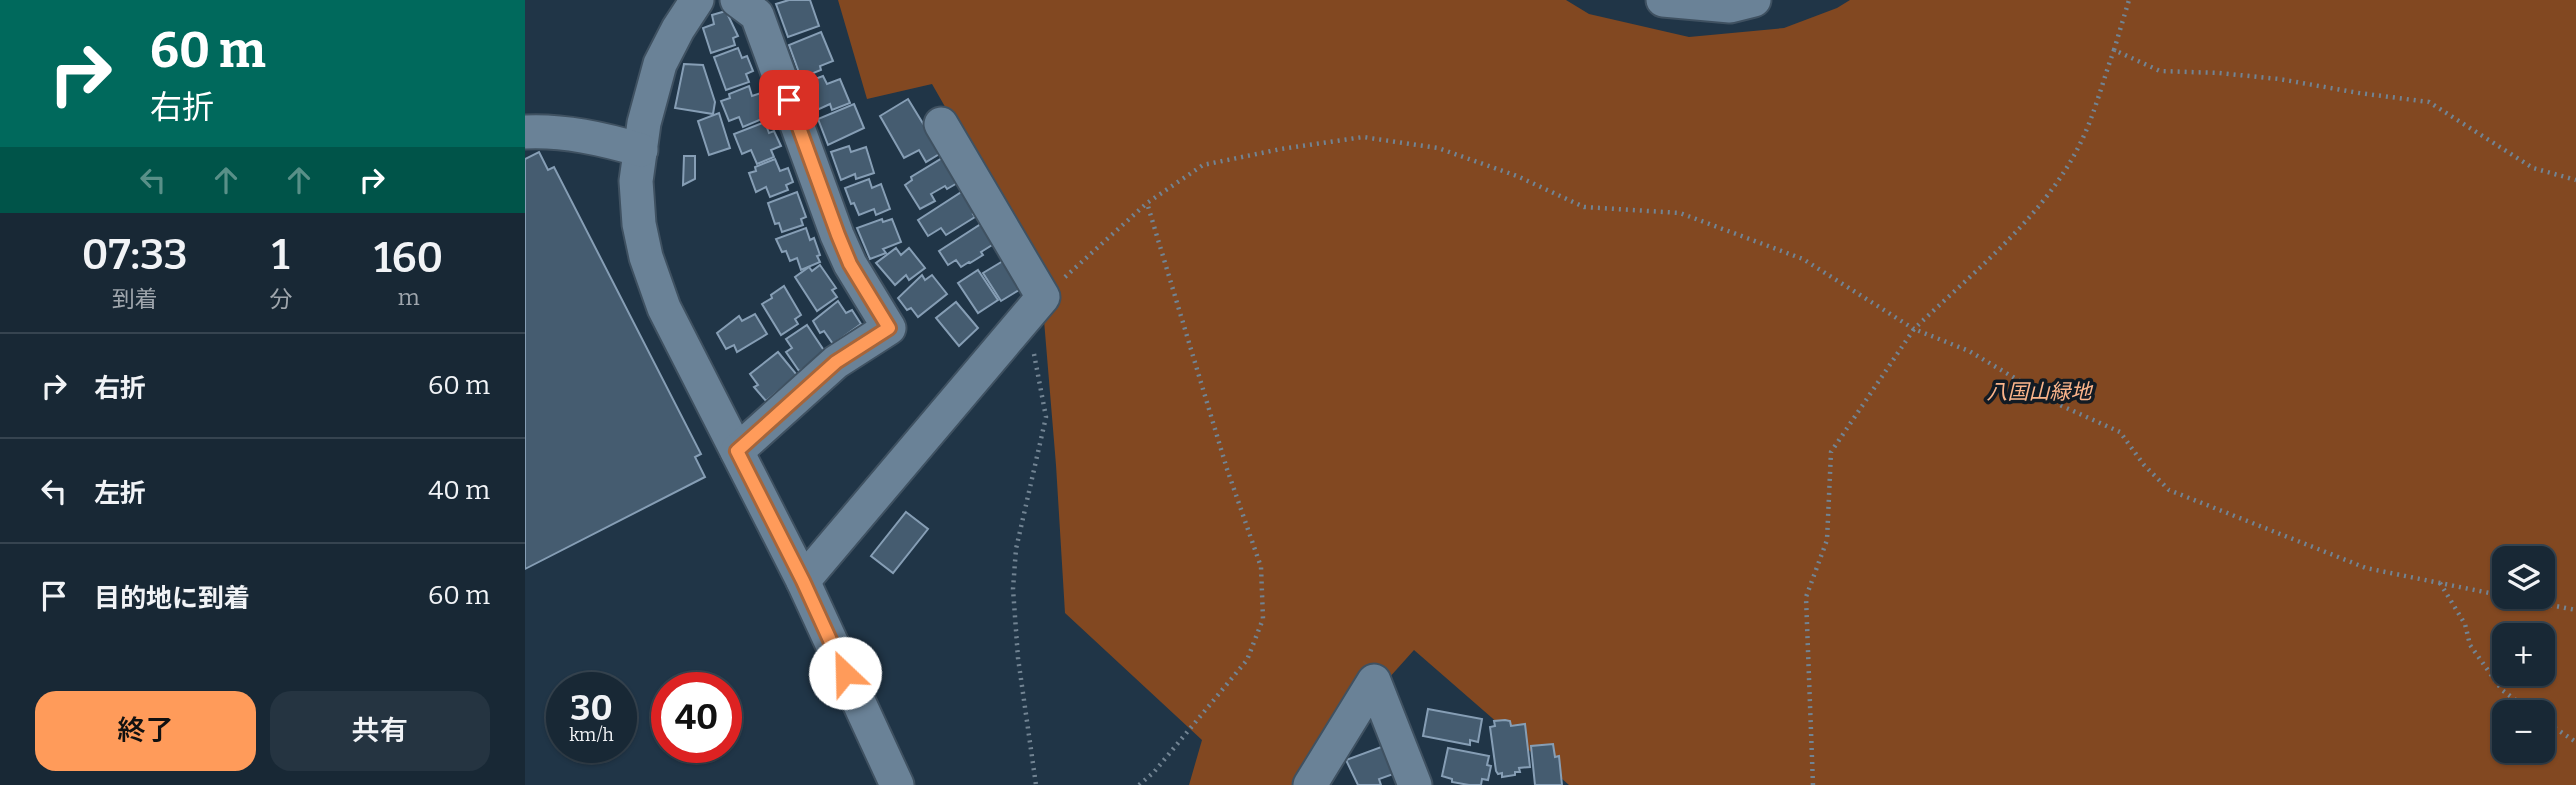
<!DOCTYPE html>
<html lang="ja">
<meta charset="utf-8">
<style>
:root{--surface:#182835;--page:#253441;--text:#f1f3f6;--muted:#9fa6ad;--line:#364450;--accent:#ff9b5a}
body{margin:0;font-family:Bitter,"Noto Sans JP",serif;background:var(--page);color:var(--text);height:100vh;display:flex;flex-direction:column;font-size:26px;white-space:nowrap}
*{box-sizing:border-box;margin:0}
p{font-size:23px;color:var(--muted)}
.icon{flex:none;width:38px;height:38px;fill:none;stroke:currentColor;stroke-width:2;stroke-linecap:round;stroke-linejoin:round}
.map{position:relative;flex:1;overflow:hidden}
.side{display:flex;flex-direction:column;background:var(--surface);width:525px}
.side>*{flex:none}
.hud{background:#00695c;color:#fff;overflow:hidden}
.tools{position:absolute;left:1967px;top:546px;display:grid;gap:14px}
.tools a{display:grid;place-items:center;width:63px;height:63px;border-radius:14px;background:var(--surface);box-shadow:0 2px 5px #0004,0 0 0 2px var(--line);font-size:35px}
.speed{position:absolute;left:21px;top:672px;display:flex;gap:14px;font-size:35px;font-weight:700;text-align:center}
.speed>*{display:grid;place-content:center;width:91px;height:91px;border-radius:50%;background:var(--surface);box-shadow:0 2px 5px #0004,0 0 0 2px var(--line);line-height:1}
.speed small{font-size:18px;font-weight:400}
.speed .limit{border:10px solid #d22;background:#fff;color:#111}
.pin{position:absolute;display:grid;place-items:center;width:60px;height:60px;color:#fff;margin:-30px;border-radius:14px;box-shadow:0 4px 10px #0006}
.me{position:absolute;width:77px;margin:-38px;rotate:336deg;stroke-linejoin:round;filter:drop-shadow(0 0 5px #0008)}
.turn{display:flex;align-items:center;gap:24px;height:147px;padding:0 35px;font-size:32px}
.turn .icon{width:91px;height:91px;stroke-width:2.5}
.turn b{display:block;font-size:49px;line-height:60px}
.lanes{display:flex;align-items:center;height:66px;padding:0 35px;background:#0003;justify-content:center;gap:35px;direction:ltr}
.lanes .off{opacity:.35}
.eta{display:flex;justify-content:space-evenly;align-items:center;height:119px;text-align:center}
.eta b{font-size:42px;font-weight:600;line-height:49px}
.button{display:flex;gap:14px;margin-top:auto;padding:14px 35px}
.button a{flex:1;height:80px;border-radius:21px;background:var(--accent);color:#111;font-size:28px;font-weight:600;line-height:80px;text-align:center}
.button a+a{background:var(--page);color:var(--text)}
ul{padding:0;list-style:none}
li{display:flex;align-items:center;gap:21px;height:105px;padding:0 35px;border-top:2px solid var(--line)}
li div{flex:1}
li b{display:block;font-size:26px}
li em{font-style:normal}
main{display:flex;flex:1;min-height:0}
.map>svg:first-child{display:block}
.forest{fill:#824821;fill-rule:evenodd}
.building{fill:#455c70;stroke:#869eb5;stroke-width:2}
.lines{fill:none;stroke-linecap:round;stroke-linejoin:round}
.minor-casing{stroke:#3f5161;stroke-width:37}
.path{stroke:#728493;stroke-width:4.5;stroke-dasharray:2 5;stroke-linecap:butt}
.minor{stroke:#6a8297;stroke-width:33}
.route-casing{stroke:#a6653a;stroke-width:18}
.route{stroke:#ff9b5a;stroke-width:12}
.labels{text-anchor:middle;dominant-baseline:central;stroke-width:7;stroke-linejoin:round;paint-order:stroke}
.park-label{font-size:21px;font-style:italic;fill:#fcb58b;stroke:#121b24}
</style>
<main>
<section class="side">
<div class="hud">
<div class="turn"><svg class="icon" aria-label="right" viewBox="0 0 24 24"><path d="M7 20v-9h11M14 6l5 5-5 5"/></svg><div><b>60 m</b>右折</div></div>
<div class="lanes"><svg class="icon off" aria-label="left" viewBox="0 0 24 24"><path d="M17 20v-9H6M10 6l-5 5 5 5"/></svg><svg class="icon off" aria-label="ahead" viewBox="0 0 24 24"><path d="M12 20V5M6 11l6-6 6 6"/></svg><svg class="icon off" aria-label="ahead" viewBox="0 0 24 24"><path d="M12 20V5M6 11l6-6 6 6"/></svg><svg class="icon" aria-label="right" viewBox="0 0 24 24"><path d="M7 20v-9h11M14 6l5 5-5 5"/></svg></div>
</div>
<div class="eta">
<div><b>07:33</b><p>到着</p></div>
<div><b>1</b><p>分</p></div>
<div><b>160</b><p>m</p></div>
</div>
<ul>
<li><svg class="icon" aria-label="right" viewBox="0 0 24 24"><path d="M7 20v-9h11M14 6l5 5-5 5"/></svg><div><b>右折</b></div><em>60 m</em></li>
<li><svg class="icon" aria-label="left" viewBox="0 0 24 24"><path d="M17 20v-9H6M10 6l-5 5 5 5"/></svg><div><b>左折</b></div><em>40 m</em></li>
<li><svg class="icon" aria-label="arrive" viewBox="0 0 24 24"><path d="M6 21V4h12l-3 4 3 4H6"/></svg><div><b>目的地に到着</b></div><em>60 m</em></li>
</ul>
<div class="button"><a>終了</a><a>共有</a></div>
</section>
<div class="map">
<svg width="2051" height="785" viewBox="0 0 2051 785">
<rect width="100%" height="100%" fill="#203547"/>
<path class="forest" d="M313,0H1041L1064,14L1164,37L1259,28L1312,8L1325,0H2051V785H1044L889,650L768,785H664L677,740L540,613L531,465L515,272L407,84L342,99ZM1979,558H2018V597H1979ZM1979,635H2018V674H1979ZM1979,712H2018V751H1979Z"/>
<g class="building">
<path d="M264,0H285L294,26L263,37L251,4Z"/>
<path d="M201,11L213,36L208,38L210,45L186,53L178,28L189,24L187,15Z"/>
<path d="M296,32L308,61L295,66L296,70L276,78L264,45Z"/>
<path d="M213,48L217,58L222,56L228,71L221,74L224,82L201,90L189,57Z"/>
<path d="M159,64L178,65L190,102L188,114L150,108Z"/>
<path d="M298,76L302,84L315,79L325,103L307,110L305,104L290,111L279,83Z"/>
<path d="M224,86L227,96L236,93L242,109L235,112L237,119L218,127L214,117L204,121L196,101L205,98L204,94Z"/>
<path d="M383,99L416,153L401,162L394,150L379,158L355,116Z"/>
<path d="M329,104L339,128L303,145L293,119Z"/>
<path d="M194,113L205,148L184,155L173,121Z"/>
<path d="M240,122L244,133L249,131L256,146L246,150L249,157L232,164L226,150L217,154L209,134Z"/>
<path d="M324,146L326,152L341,147L349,173L331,179L330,174L316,180L306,152Z"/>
<path d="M14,152L23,170L29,167L176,454L170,457L180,477L0,569V159Z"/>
<path d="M159,156H170V179L158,185Z"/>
<path d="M419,157L434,182L422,189L420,186L406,194L410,201L395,209L380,185L387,180L386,177Z"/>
<path d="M250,159L255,171L263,168L268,182L261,185L263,190L245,197L241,187L231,192L224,173L231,171L230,167Z"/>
<path d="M344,179L347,188L356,184L365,209L351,215L349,209L334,215L329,203L326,204L320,188Z"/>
<path d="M438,191L451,212L448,214L450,217L421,235L416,228L403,236L393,220Z"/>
<path d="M272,192L281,217L276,219L278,225L257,232L254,223L250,224L243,203Z"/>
<path d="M357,219L358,222L367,219L376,242L358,249L361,253L345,259L332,228Z"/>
<path d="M459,222L472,242L456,252L458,255L445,263L444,262L436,267L431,260L423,265L414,251Z"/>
<path d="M281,228L285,240L289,238L295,255L292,256L295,262L276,270L272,258L265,261L261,251L257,252L251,239Z"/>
<path d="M371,248L376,255L384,248L400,268L384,280L381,275L370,285L351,263Z"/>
<path d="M478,261L499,287L476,301L458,273Z"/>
<path d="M295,265L311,288L307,290L312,297L292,311L270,277L284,267L287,271Z"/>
<path d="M453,270L473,300L453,313L433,283Z"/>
<path d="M397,275L400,280L407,275L422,294L393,317L386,308L382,310L373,298Z"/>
<path d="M259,286L276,315L270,319L273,324L256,335L237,304L247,298L246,295Z"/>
<path d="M313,301L321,313L327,310L336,324L308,344L299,331L295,333L288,321Z"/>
<path d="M431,302L453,328L434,346L411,318Z"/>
<path d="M230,314L242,334L212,352L209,345L201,349L192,333L214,316L217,321Z"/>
<path d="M282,325L302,355L274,371L261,352L267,348L261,339Z"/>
<path d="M253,352L272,375L241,401L229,387L233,385L225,374Z"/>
<path d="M381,512L403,529L368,573L346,556Z"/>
<path d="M903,709L957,719L953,742L945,740V745L898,736Z"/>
<path d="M980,720L985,721L986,726L1000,724L1005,767L994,768L995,772H990V775L977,777V773L973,774L971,771L965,727L970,726L969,721Z"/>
<path d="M867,743L877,771L854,779L856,785H833L821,760Z"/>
<path d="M1028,744L1030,757L1034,756L1037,785H1010L1006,746Z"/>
<path d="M923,748L964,756L962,765L966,766L963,780L957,779L956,785H944L927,782V779L917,776Z"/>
</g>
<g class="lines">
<g class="minor-casing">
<g id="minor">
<path d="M172,0L153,29L135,64L119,123L111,181L114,224L121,257L139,308L278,581L372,785"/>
<path d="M212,0L232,15L312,235L325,264L364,328L311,362L212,451"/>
<path d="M1138,0L1205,6L1229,0"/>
<path d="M0,132C39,130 78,139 116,150"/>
<path d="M278,581L518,297L416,124"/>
<path d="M785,785L849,681L890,785"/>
</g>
</g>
<g class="path">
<path d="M1589,50L1604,0"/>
<path d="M540,277L622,203L678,165L756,149L838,137L913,148L992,176L1059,207L1155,213L1278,259L1389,329C1447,273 1517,219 1554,146C1569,117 1578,80 1589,50L1635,71L1694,73L1754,79L1834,93L1904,102L2008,168L2051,180"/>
<path d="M509,354L521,417L491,549L488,589L493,658L511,785"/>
<path d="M1915,583L1940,624L1945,645L1977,690L2007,712"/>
<path d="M1984,597L2051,610"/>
<path d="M2018,720L2051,742"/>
<path d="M614,785L629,772L722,660L738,619L736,567L702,469L622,203"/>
<path d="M1288,785L1281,597L1302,540L1306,452L1389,329L1444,351L1537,406L1595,432L1619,465L1644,490L1841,568L1979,596"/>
</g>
<use href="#minor" class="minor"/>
</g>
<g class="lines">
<g class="route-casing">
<path id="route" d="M264,100L313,235L325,264L364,328L311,362L212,451L278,581L320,673"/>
</g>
<use href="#route" class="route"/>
</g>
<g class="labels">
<g class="park-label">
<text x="1514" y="392">八国山緑地</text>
</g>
</g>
</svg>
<div class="tools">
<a><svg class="icon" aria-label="layers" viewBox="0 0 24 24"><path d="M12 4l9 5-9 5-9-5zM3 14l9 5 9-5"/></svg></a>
<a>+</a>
<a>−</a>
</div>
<div class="speed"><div>30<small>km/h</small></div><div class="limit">40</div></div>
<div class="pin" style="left:264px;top:100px;background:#d93025"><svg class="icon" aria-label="arrive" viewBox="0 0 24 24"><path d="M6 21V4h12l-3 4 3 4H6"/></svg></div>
<svg class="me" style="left:320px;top:673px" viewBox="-20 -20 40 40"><circle r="19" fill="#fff"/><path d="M0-13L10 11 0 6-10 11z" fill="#ff9b5a"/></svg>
</div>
</main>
